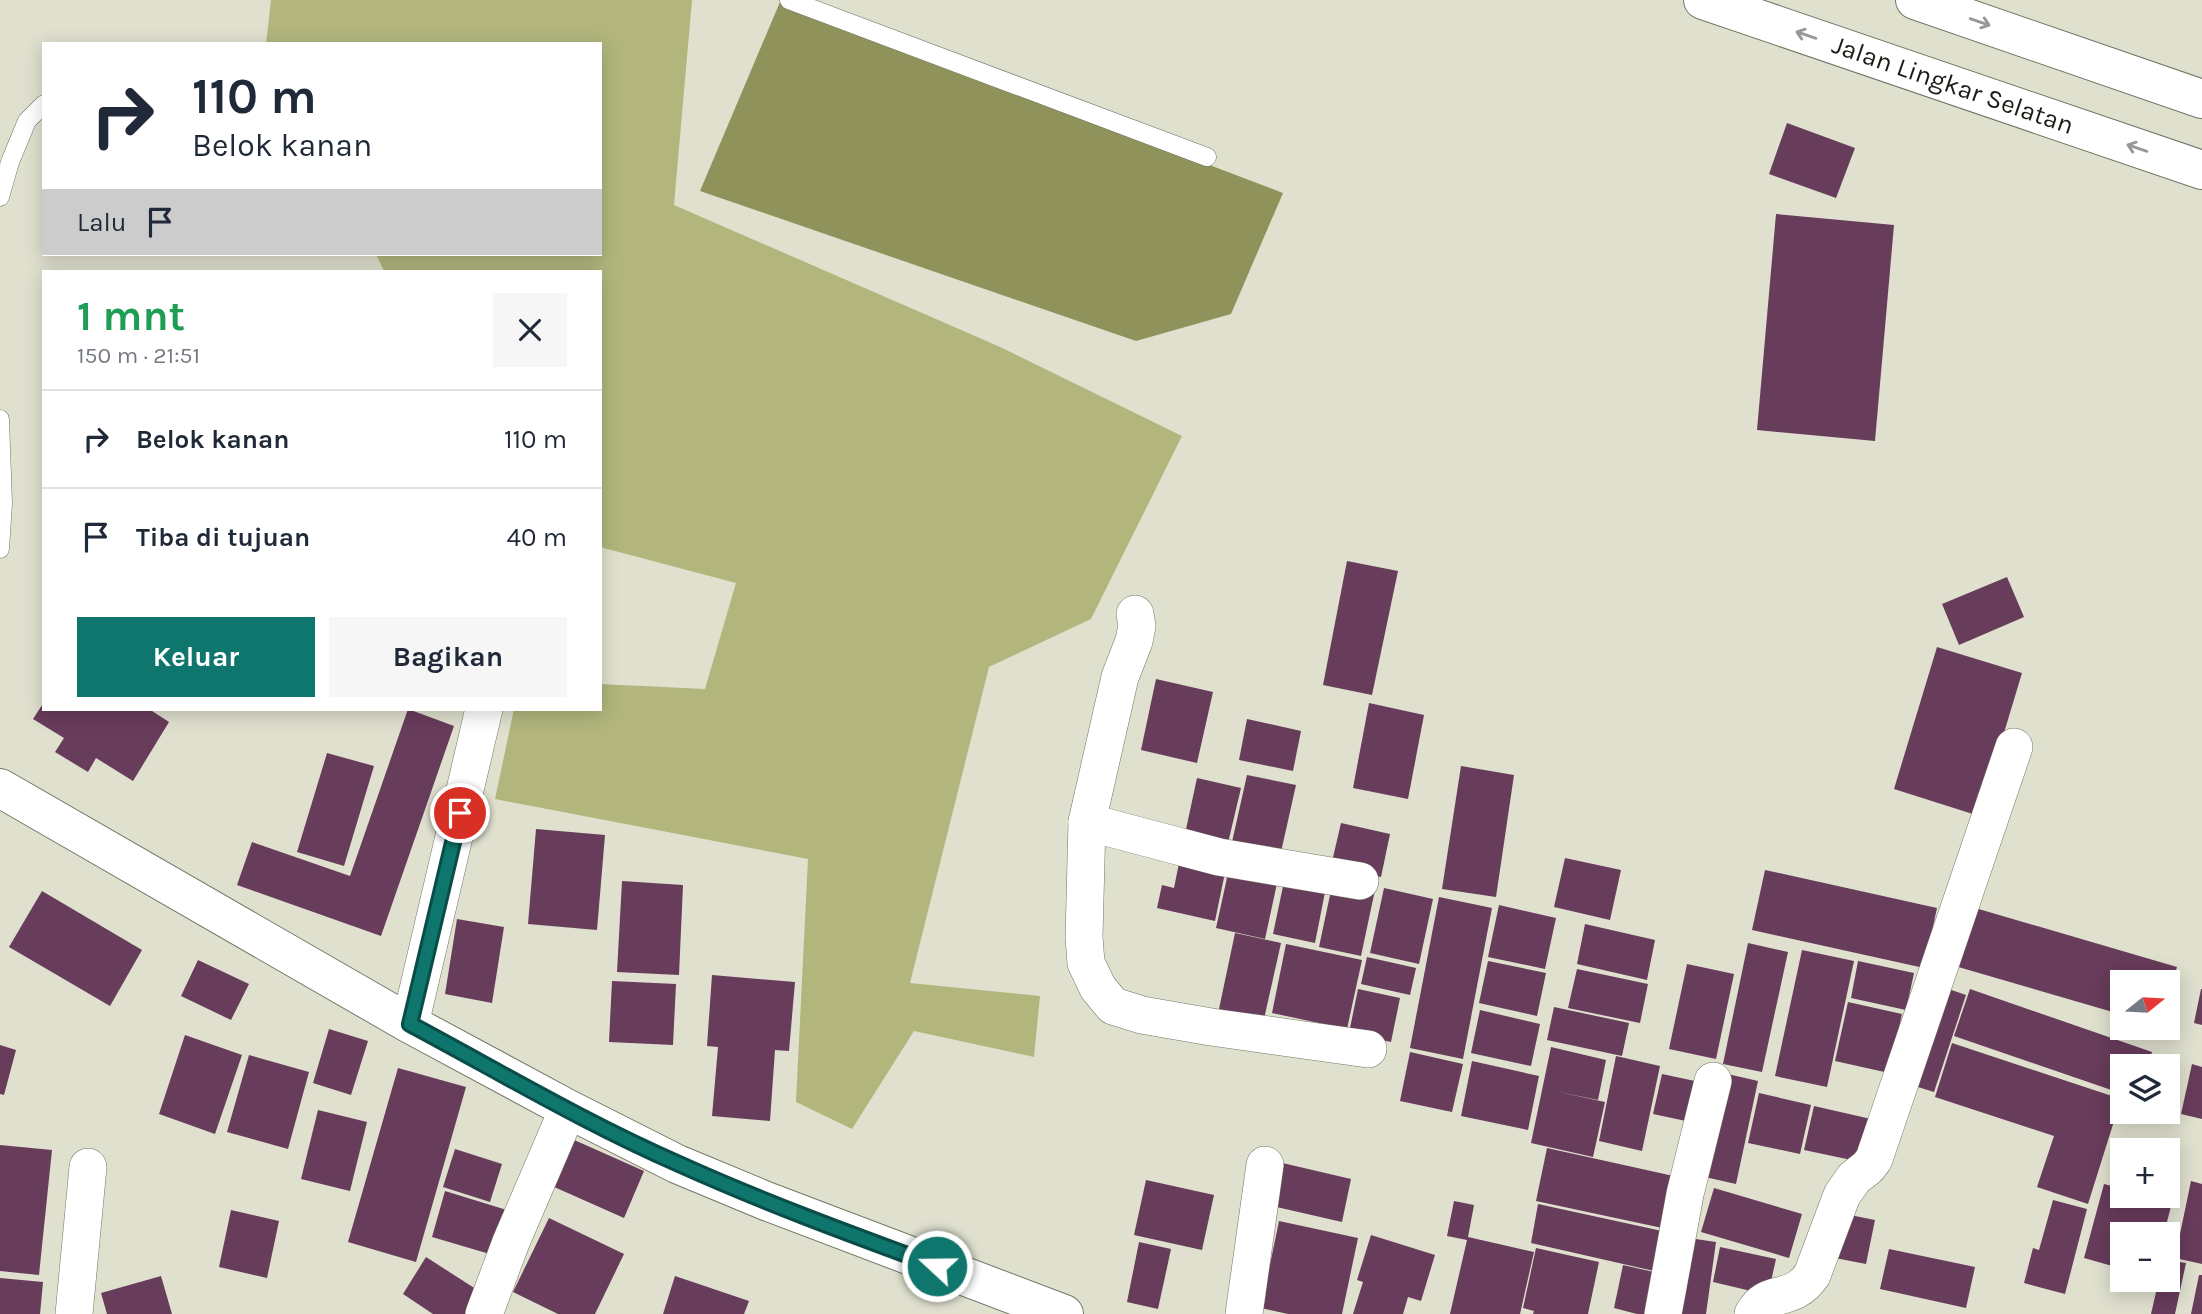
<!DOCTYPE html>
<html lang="id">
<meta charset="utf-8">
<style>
:root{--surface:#fff;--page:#f6f6f7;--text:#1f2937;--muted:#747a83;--line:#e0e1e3;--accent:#0f766e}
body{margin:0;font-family:Karla,sans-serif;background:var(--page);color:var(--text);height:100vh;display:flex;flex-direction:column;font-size:26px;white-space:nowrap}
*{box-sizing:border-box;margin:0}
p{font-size:23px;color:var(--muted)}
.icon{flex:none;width:38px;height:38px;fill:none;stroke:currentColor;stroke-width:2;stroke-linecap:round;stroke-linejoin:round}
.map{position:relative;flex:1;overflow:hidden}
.sheet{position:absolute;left:42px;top:270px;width:560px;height:441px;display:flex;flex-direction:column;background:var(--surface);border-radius:0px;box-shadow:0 4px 18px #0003}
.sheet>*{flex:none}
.hud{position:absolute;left:42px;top:42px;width:560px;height:214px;border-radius:0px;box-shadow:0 4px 18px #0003;background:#fff;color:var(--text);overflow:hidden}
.needle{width:46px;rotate:72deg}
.tools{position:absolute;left:2110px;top:970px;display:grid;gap:14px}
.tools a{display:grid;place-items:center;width:70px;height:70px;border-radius:0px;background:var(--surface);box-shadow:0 4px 18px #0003;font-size:35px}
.pin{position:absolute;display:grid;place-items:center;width:60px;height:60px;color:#fff;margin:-30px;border:4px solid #fff;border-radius:50%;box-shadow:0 2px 7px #0007}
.me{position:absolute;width:77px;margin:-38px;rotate:291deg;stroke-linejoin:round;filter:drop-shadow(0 0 5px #0008)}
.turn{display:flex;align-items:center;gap:24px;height:147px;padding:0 35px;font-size:32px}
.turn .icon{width:91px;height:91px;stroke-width:2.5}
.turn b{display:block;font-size:49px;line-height:60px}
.then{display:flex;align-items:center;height:66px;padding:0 35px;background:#0003;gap:14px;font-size:26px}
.round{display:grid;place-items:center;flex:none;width:74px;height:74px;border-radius:0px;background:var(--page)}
.summary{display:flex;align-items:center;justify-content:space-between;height:119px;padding:0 35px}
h1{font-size:42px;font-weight:700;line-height:52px;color:#1e9e55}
.action{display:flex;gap:14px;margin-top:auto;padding:14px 35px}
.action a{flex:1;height:80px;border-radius:0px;background:var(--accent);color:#fff;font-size:28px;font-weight:700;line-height:80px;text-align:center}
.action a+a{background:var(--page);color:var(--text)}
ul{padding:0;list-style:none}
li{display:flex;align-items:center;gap:21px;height:98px;padding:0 35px;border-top:2px solid var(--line)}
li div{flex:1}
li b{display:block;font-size:26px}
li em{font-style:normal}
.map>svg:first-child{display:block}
.forest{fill:#b2b67d}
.water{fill:#8f935b}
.building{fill:#683c5b}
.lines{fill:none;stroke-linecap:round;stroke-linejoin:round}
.lane-casing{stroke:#747665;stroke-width:19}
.street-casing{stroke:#747665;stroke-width:38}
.secondary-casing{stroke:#747665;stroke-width:40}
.highway-casing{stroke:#747665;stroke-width:40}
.lane{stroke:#fff;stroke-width:18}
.street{stroke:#fff;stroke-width:37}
.secondary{stroke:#fff;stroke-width:38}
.highway{stroke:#fff;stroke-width:38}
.oneway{stroke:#989996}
.route-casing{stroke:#0a4d48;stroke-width:18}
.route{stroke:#0f766e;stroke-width:12}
.labels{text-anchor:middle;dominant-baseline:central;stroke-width:7;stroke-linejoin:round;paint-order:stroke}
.street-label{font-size:26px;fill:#1b1c15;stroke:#fff}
</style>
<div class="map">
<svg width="2202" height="1314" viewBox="0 0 2202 1314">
<rect width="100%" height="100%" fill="#dfe0ce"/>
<path class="forest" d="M271,0H692L674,205L998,346L1182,436L1091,619L989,667L910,983L1040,996L1034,1057L914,1031L852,1129L796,1102L808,859L495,799L514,709H600V684L705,689L736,583L600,547V271H384L376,254H600V44H266Z"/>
<path class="water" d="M780,2L1283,193L1231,314L1136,341L700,191Z"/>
<g class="building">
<path d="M1787,123L1855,148L1836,198L1769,174Z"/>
<path d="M1776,214L1894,225L1875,441L1757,430Z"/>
<path d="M1347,561L1398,571L1372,695L1323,685Z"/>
<path d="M2007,577L2024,617L1959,645L1942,604Z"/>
<path d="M1937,647L2022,673L1979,816L1894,789Z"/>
<path d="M1156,679L1213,692L1197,763L1141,750Z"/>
<path d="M44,702V709H149L169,722L133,781L96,758L88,772L55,752L64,738L33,719Z"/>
<path d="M1369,703L1424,715L1408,799L1353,788Z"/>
<path d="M408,709L454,726L381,936L237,885L252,842L350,876Z"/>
<path d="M1247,719L1301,731L1293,771L1239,760Z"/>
<path d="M327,753L374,766L344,866L297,852Z"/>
<path d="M1461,766L1514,775L1496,897L1442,889Z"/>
<path d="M1247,775L1296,785L1281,852L1232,842Z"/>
<path d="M1197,778L1241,788L1228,843L1185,834Z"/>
<path d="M1341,823L1390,834L1381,877L1331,866Z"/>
<path d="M536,829L605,835L597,930L528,924Z"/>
<path d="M1181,853L1227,863L1215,921L1157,908L1162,885L1174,888Z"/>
<path d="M1565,858L1621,870L1610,920L1554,907Z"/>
<path d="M1230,864L1279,874L1265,939L1216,928Z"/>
<path d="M1765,870L1937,908L1924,968L1752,930Z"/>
<path d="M1286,872L1327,882L1315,943L1273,934Z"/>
<path d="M622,881L683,885L679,975L617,972Z"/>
<path d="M1333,881L1375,890L1361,956L1319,947Z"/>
<path d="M1384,888L1433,899L1419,964L1370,953Z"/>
<path d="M42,891L142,950L110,1006L9,947Z"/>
<path d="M1439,897L1492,908L1463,1059L1410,1048Z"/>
<path d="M1499,905L1556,918L1545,969L1488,957Z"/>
<path d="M1965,905L2177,967L2169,996L2168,982H2123V1015L1948,964Z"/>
<path d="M457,919L504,927L492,1003L445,994Z"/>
<path d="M1585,924L1655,940L1647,980L1577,964Z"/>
<path d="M1235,933L1281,943L1264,1019L1219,1009Z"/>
<path d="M1748,943L1788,952L1762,1072L1723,1064Z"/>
<path d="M1286,944L1362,960L1347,1029L1272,1013Z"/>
<path d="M1802,950L1854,961L1827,1087L1775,1076Z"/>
<path d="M1367,957L1416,968L1410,995L1361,984Z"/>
<path d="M198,960L249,984L231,1020L181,996Z"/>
<path d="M1488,961L1546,973L1537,1016L1479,1003Z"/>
<path d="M1858,961L1914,973L1906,1010L1851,998Z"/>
<path d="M1687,964L1734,974L1716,1059L1669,1049Z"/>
<path d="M1577,969L1648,984L1640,1023L1568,1008Z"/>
<path d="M712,975L795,982L789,1051L775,1050L770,1121L712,1116L718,1047L707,1046Z"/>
<path d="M612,981L676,984L673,1045L609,1042Z"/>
<path d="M1937,985L1966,995L1934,1092L1905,1083Z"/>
<path d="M1358,989L1400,998L1391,1042L1349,1033Z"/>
<path d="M1970,989L2152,1052L2148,1066H2123V1094L1954,1036Z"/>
<path d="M2201,989H2202V1025L2194,1023Z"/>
<path d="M1848,1002L1902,1014L1889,1073L1835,1061Z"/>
<path d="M1554,1007L1629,1023L1622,1056L1547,1040Z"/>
<path d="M1480,1010L1540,1024L1531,1066L1471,1053Z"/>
<path d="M329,1029L368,1041L351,1095L313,1083Z"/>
<path d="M185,1035L242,1055L215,1134L159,1114Z"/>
<path d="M1952,1043L2121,1099L2088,1204L2037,1187L2054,1136L1935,1097Z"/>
<path d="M0,1045L16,1050L4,1095L0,1094Z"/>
<path d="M1551,1047L1606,1060L1598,1100L1554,1091L1605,1102L1593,1157L1531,1143Z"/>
<path d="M1410,1052L1463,1064L1452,1112L1400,1101Z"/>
<path d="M249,1055L309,1072L288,1149L227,1132Z"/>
<path d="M1616,1056L1660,1066L1642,1151L1599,1141Z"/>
<path d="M1472,1061L1539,1076L1528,1130L1461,1116Z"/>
<path d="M2192,1064L2202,1067V1119L2181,1114Z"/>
<path d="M398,1068L466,1087L416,1262L348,1242Z"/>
<path d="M1719,1072L1758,1081L1736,1184L1696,1175Z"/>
<path d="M1662,1074L1709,1084L1700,1124L1653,1114Z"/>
<path d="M1759,1093L1811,1105L1800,1154L1748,1143Z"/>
<path d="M1814,1106L1871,1119L1861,1162L1804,1150Z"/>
<path d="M318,1110L367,1122L350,1191L301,1179Z"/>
<path d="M572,1139L644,1171L624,1218L552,1186Z"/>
<path d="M0,1145L52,1150L39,1275L0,1271Z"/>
<path d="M1547,1148L1678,1177L1667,1229L1536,1201Z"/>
<path d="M455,1149L502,1164L490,1202L443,1187Z"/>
<path d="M1274,1161L1351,1179L1342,1222L1264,1204Z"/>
<path d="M1146,1180L1214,1195L1202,1250L1134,1235Z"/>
<path d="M2191,1181L2202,1184V1264L2175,1258Z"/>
<path d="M2104,1184L2123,1189V1195H2147L2172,1202L2164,1234H2123V1269L2084,1258Z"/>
<path d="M1714,1188L1802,1214L1789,1258L1701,1232Z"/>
<path d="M445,1191L513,1212L500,1257L432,1237Z"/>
<path d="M2053,1200L2087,1209L2065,1294L2024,1283L2033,1248L2039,1250Z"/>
<path d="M1454,1201L1474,1205L1468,1237L1534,1252L1520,1314H1450L1467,1240L1447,1236Z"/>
<path d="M1538,1204L1662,1231L1654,1271L1531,1243Z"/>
<path d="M231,1210L279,1221L267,1278L219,1267Z"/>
<path d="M1840,1213L1875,1220L1866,1264L1830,1257Z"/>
<path d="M549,1218L624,1254L595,1314H558L513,1292Z"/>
<path d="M1279,1221L1358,1238L1342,1314H1288L1261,1308Z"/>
<path d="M1371,1235L1435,1255L1421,1301L1408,1297L1403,1314H1353L1363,1282L1357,1280Z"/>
<path d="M1682,1237L1716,1242L1706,1314H1671Z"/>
<path d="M1139,1242L1171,1249L1158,1309L1127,1302Z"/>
<path d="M1720,1247L1776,1259L1768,1295L1713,1282Z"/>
<path d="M1536,1248L1599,1262L1588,1314H1533L1534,1311L1523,1308Z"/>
<path d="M1889,1249L1975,1267L1966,1308L1880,1289Z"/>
<path d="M426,1257L479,1291L465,1314H433L403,1294Z"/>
<path d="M2168,1260L2186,1263L2175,1314H2151L2159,1279H2168Z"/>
<path d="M1623,1265L1667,1275L1659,1314H1637L1614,1308Z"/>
<path d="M2199,1275H2202V1314H2191Z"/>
<path d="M161,1276L172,1314H107L101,1293Z"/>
<path d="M675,1276L749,1301L744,1314H663Z"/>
<path d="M0,1278L43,1282L40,1314H0Z"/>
</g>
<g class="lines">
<g class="lane-casing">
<g id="lane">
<path d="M789,0L1207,157"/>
<path d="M0,197L10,162L27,121L44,104"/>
<path d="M0,419L3,503L0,549"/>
</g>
</g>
<g class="street-casing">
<g id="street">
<path d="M1135,614L1137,626L1134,641L1120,677L1087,822L1084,937L1086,963L1098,988L1113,1006L1142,1015L1211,1027L1368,1049"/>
<path d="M1087,822L1219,857L1360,881"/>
<path d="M410,1024L484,709"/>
<path d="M74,1314L88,1167"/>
<path d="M484,1314L511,1242L568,1109"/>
<path d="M1244,1314L1265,1165"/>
<path d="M1663,1314L1685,1194L1713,1081"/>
<path d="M1753,1314C1768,1287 1791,1305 1812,1275L1842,1195L1854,1178L1868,1167L1874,1159L2014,747"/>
</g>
</g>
<g class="secondary-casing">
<path id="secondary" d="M0,788L410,1024L568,1109L677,1164L766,1201L1064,1314"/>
</g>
<g class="highway-casing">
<g id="highway">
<path d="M1703,0L2202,170"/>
<path d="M1915,0L2202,99"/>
</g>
</g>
<use href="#lane" class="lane"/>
<use href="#street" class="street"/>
<use href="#secondary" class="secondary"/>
<use href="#highway" class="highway"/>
</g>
<defs><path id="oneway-shaft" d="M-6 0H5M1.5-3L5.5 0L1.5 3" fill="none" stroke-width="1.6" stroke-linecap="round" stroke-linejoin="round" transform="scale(1.75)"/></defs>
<g class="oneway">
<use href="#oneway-shaft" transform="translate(1980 22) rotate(19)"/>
<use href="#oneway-shaft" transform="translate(1806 35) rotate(-161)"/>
<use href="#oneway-shaft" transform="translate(2137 148) rotate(-161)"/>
</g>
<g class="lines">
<g class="route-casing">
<path id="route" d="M460,813L410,1024C498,1071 587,1124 679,1164C763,1202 850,1234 937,1266"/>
</g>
<use href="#route" class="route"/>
</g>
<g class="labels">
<g class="street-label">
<text transform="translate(1953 85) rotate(19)">Jalan Lingkar Selatan</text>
</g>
</g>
</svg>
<div class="tools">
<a><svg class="needle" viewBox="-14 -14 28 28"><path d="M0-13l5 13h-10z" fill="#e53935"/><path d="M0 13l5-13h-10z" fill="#747a83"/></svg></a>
<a><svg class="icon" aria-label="layers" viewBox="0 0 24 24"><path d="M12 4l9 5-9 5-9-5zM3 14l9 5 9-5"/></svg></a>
<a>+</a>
<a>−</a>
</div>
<div class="pin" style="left:460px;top:813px;background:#d93025"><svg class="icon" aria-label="arrive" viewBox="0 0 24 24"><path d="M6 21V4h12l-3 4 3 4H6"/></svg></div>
<svg class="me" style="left:937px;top:1266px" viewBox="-20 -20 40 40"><circle r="17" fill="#0f766e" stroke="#fff" stroke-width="3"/><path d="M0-11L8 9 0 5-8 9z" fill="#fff"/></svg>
<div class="hud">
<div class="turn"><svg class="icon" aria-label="right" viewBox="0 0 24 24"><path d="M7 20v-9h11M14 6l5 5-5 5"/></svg><div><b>110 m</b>Belok kanan</div></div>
<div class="then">Lalu<svg class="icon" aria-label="arrive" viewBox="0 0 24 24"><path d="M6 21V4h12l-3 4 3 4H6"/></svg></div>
</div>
<section class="sheet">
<div class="summary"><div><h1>1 mnt</h1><p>150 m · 21:51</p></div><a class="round"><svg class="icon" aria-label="close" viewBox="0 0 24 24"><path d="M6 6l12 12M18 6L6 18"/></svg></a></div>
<ul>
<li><svg class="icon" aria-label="right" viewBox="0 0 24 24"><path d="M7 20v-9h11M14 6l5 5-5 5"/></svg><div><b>Belok kanan</b></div><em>110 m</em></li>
<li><svg class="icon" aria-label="arrive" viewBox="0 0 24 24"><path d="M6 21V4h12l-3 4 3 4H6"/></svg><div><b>Tiba di tujuan</b></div><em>40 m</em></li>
</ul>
<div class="action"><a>Keluar</a><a>Bagikan</a></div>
</section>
</div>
